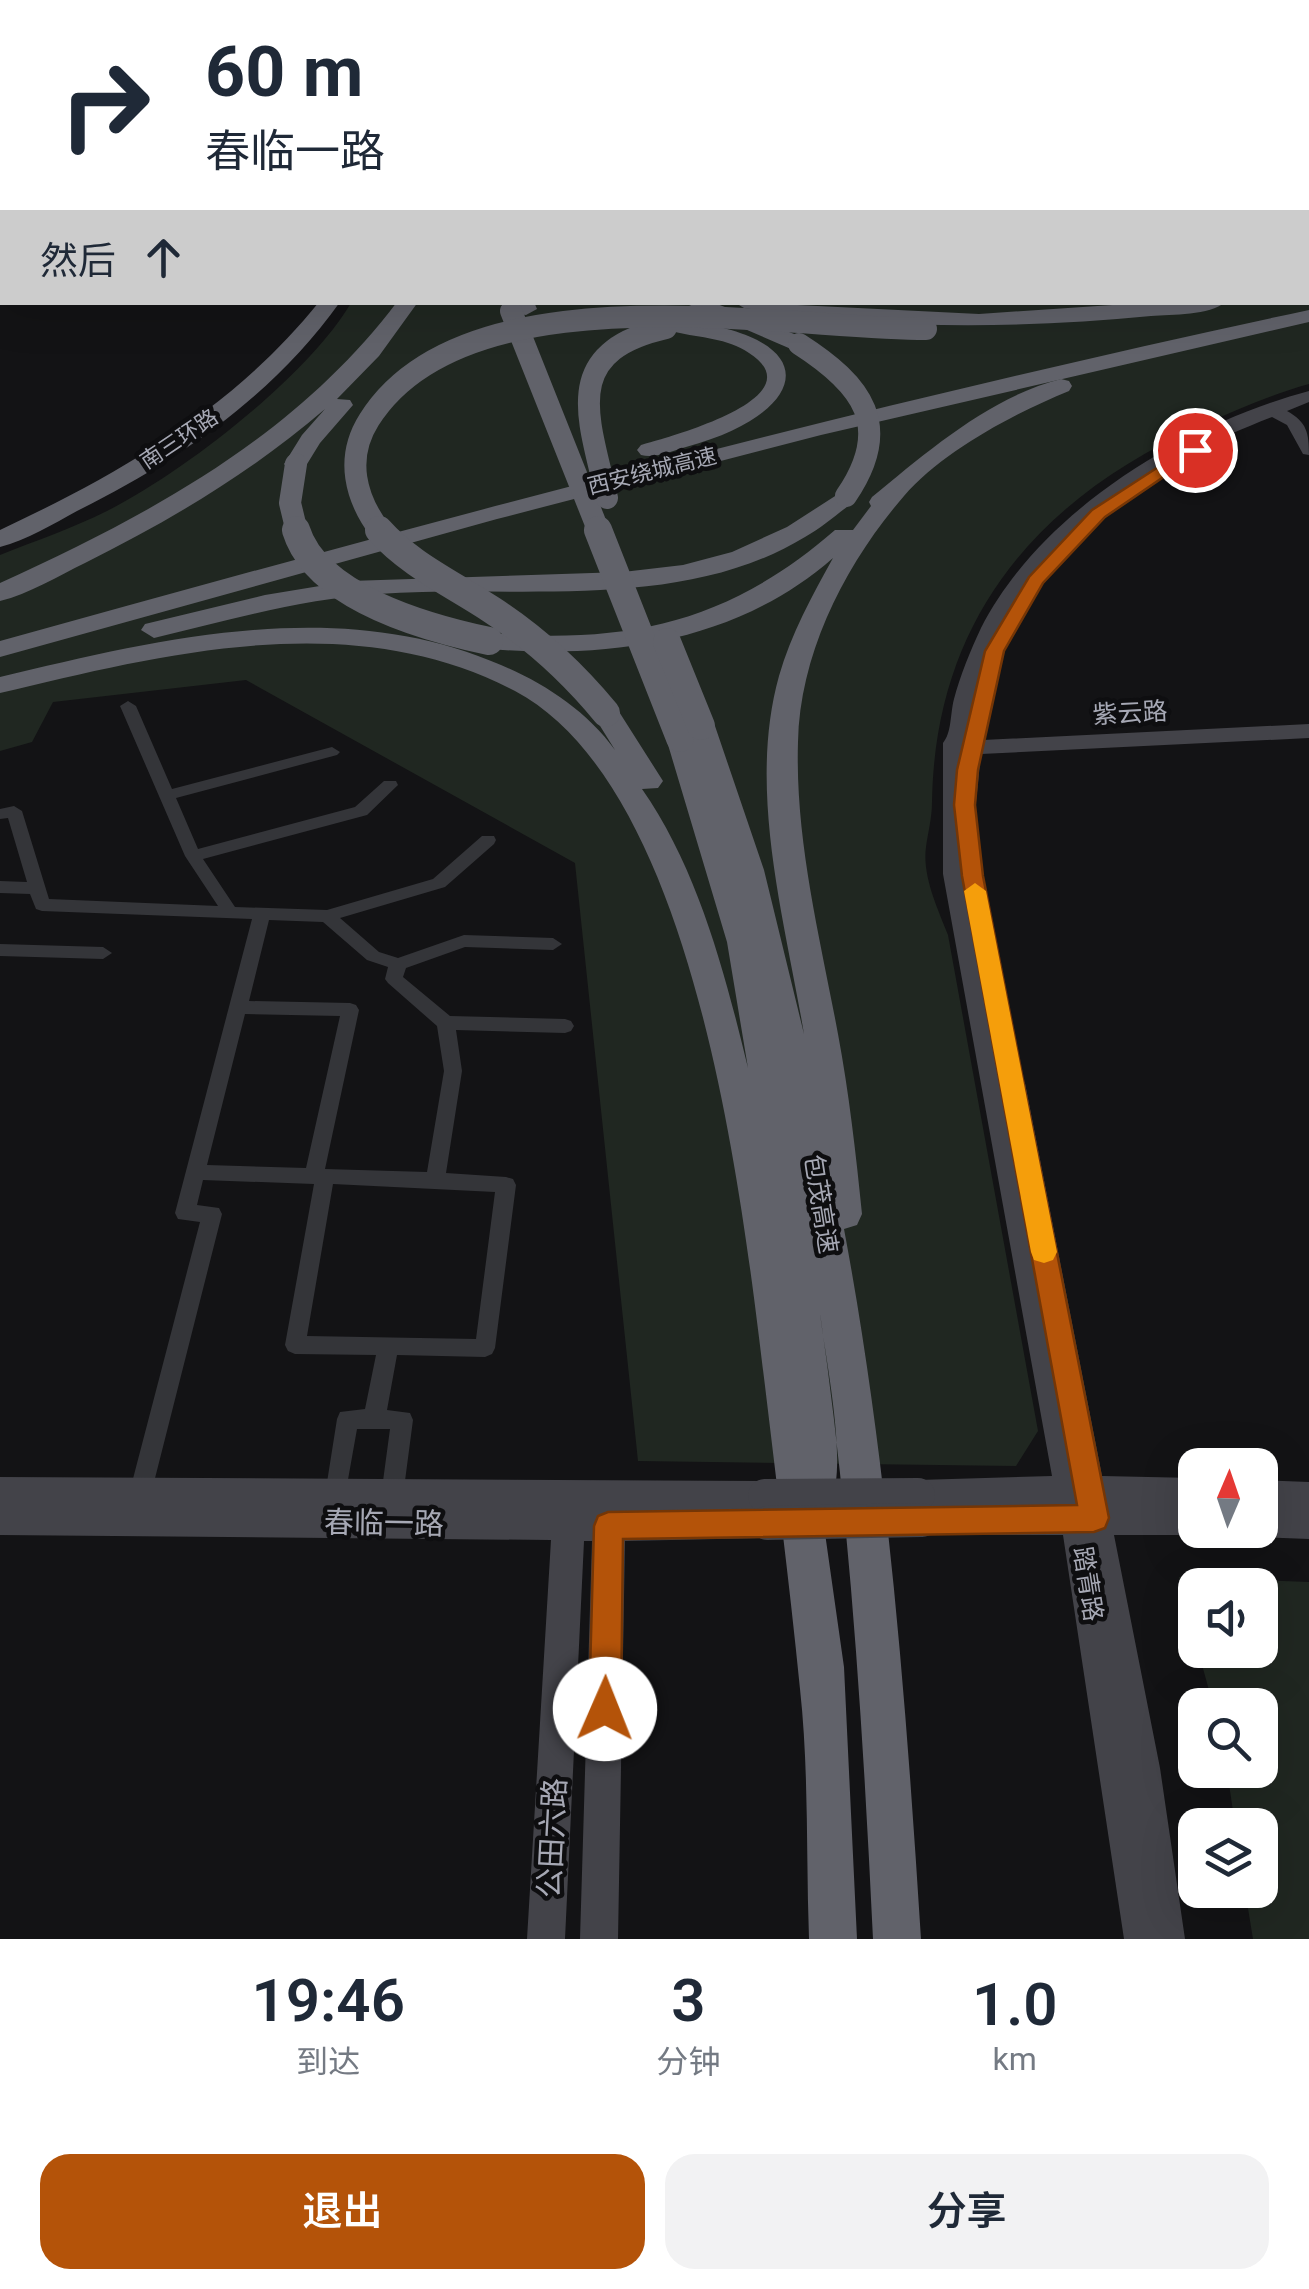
<!DOCTYPE html>
<html lang="zh">
<meta charset="utf-8">
<style>
:root{--surface:#fff;--page:#f2f2f3;--text:#1f2937;--muted:#747a83;--accent:#b45309}
body{margin:0;font-family:Roboto,"Noto Sans SC",sans-serif;background:var(--page);color:var(--text);height:100vh;display:flex;flex-direction:column;font-size:38px;white-space:nowrap}
*{box-sizing:border-box;margin:0}
p{font-size:32px;color:var(--muted)}
.icon{flex:none;width:55px;height:55px;fill:none;stroke:currentColor;stroke-width:2;stroke-linecap:round;stroke-linejoin:round}
.map{position:relative;height:1939px;overflow:hidden}
.details{display:flex;flex-direction:column;background:var(--surface);flex:1}
.details>*{flex:none}
.guide{position:absolute;left:0px;top:0px;width:1310px;height:305px;box-shadow:0 10px 40px #0002;background:#fff;color:var(--text);overflow:hidden}
.needle{width:65px;rotate:2deg}
.fabs{position:absolute;left:1178px;top:1448px;display:grid;gap:20px}
.fabs a{display:grid;place-items:center;width:100px;height:100px;border-radius:20px;background:var(--surface);box-shadow:0 10px 40px #0002;font-size:50px}
.pin{position:absolute;display:grid;place-items:center;width:85px;height:85px;color:#fff;margin:-42px;border:5px solid #fff;border-radius:50%;box-shadow:0 2px 10px #0007}
.me{position:absolute;width:110px;margin:-55px;rotate:1deg;stroke-linejoin:round;filter:drop-shadow(0 0 8px #0008)}
.turn{display:flex;align-items:center;gap:35px;height:210px;padding:0 40px;font-size:45px}
.turn .icon{width:130px;height:130px;stroke-width:2.5}
.turn b{display:block;font-size:70px;line-height:85px}
.then{display:flex;align-items:center;height:95px;padding:0 40px;background:#0003;gap:20px;font-size:38px}
.eta{display:flex;justify-content:space-evenly;align-items:center;height:170px;text-align:center}
.eta b{font-size:60px;font-weight:600;line-height:70px}
.button{display:flex;gap:20px;margin-top:auto;padding:20px 40px}
.button a{flex:1;height:115px;border-radius:30px;background:var(--accent);color:#fff;font-size:40px;font-weight:600;line-height:115px;text-align:center}
.button a+a{background:var(--page);color:var(--text)}
.map>svg:first-child{display:block}
.green{fill:#202721}
.lines{fill:none;stroke-linecap:round;stroke-linejoin:round}
.street{fill:#343539;fill-rule:evenodd}
.secondary{fill:#434349;fill-rule:evenodd}
.highway{fill:#61626a;fill-rule:evenodd}
.secondary-bridge{stroke:#434349;stroke-width:34}
.highway-bridge-far1{stroke:#61626a;stroke-width:22}
.highway-bridge{stroke:#61626a;stroke-width:28}
.route{fill:#b45309;stroke:#753606;stroke-width:2.5}
.slow{fill:#f59e0b}
.labels{text-anchor:middle;dominant-baseline:central;stroke-width:9;stroke-linejoin:round;paint-order:stroke}
.far-street-label{font-size:22px;fill:#a6a8b4;stroke:#0e0e10}
.street-label{font-size:25px;fill:#a6a8b4;stroke:#0e0e10}
.near-street-label{font-size:30px;fill:#a6a8b4;stroke:#0e0e10}
</style>
<div class="map">
<svg width="1309" height="1939" viewBox="0 0 1309 1939">
<rect width="100%" height="100%" fill="#131315"/>
<g class="green">
<path d="M746,0H1309V4L764,2Z"/>
<path d="M1309,250V384C1272,394 1237,410 1202,425C1038,498 935,618 932,802C932,818 928,832 926,847C922,876 938,909 948,935L1038,1431L1016,1466L638,1461L575,863L246,680L53,702L32,742L0,751V555C35,541 73,528 107,511C184,472 307,377 351,303L1308,302Z"/>
<path d="M1179,1577L1309,1582V1939H1253L1245,1890H1260V1825H1235L1227,1770H1260V1705H1213L1198,1650H1260V1585H1195V1638Z"/>
</g>
<g class="lines">
<g class="street">
<rect x="732" y="0" width="8" height="2"/>
<path d="M128,701L136,706L172,789L332,747L340,752L337,755L176,798L198,849L355,807L384,781H396L398,785L367,815L203,859L235,907L327,910L433,879L482,836H494L496,840L494,844L445,887L340,918L379,952L398,958L464,935L553,938L562,944L553,950L465,947L406,968L403,977L450,1016L565,1019L571,1021L574,1026L571,1031L565,1033L456,1030L462,1071L446,1173L506,1177L513,1179L516,1185L495,1348L492,1354L485,1357L397,1355L387,1410L410,1413L413,1420L403,1496L400,1503L392,1506L384,1503L381,1496L390,1429H357L344,1502L336,1505L328,1502L325,1495L337,1419L340,1412L365,1409L376,1355L295,1354L288,1351L285,1345L314,1184L203,1180L197,1205L219,1208L222,1214L151,1494L148,1501L140,1504L132,1501L129,1494L200,1222L178,1219L175,1213L252,919L42,911L36,909L30,894L0,893V881L27,882L8,818L0,819V809L14,806L22,811L49,899L218,906L185,856L120,706ZM269,920L323,922L367,960L388,967L385,979L388,983L437,1026L444,1071L427,1172L325,1169L359,1010L356,1005L350,1003L249,1001ZM245,1014L340,1016L306,1168L207,1165ZM333,1184L495,1192L476,1339L307,1336Z"/>
<path d="M0,944L103,947L112,953L103,959L0,956Z"/>
</g>
<g class="secondary">
<path d="M471,0H484L485,2H473Z"/>
<rect x="1308" y="11" width="1" height="8"/>
<path d="M0,101L2,102V112H0Z"/>
<path d="M1309,225V235L1308,236V226Z"/>
<path d="M1309,391V402L1287,411C1307,422 1309,433 1309,455L1303,454L1287,425L1272,417C1166,458 1055,522 1002,627C994,643 989,661 983,678L996,684L983,740L1309,724V738L981,754L976,802L964,809L967,874L1006,1075L1021,1076L1025,1083L1102,1476L1195,1478V1530H1207L1195,1535H1114L1160,1768L1185,1939H1124L1063,1535H922L911,1531L906,1520L914,1508L907,1505L902,1495L907,1485L918,1480L1052,1476L943,874V743C952,732 950,714 954,699C960,676 971,649 981,628C1041,510 1186,424 1309,391Z"/>
<path d="M0,1477L765,1481L776,1486L781,1496L776,1506L769,1509L778,1512L783,1523L778,1534L767,1538L625,1541L618,1939H580L592,1541H584L565,1939H527L551,1540L0,1535Z"/>
<path d="M1260,1480L1309,1482V1539L1260,1537L1249,1533L1260,1530Z"/>
</g>
<g class="highway">
<path d="M217,0H234L235,2H219Z"/>
<rect x="430" y="0" width="16" height="2"/>
<rect x="1308" y="281" width="1" height="12"/>
<path d="M319,302H340C273,396 179,460 77,511C53,524 27,540 0,547V530C121,473 234,408 319,302Z"/>
<path d="M397,302H418L379,356L337,399L350,400L353,405L320,443L304,469H288L284,464L302,435L325,409C252,472 171,520 85,563C58,576 29,594 0,601V583C151,514 295,437 397,302Z"/>
<path d="M513,302H534L537,309L526,315L518,314Z"/>
<path d="M682,302H712L807,339L810,344L799,351L791,349Z"/>
<path d="M734,302L979,314L1157,302H1225C1210,316 1172,314 1151,316C1014,329 880,330 744,308Z"/>
<path d="M1309,310V322L821,435L497,519L0,657V641C434,520 868,404 1309,310Z"/>
<path d="M683,321C826,337 813,412 686,447C672,451 655,459 641,455L637,450L641,445C665,438 819,398 749,353C727,338 701,338 675,332L672,327L675,322Z"/>
<path d="M1061,379L1069,381L1072,386L1069,391C1015,413 943,451 904,496C846,563 800,652 798,742C795,841 820,937 838,1034C849,1093 856,1154 862,1214L857,1225L844,1229C888,1463 906,1702 921,1939H873C863,1730 850,1520 820,1313C825,1357 848,1464 831,1501L821,1505L844,1667L857,1939H809C806,1856 809,1771 800,1689C790,1588 777,1487 765,1386C742,1199 697,788 515,691C354,606 167,653 0,693V677C163,638 340,595 501,665C544,683 587,711 615,750L592,713L596,707H616L663,781L658,788L642,789C698,869 725,973 748,1068L727,942L666,738L670,732L689,731L691,720H711L715,726L764,870L804,1034C785,920 747,791 779,676C791,634 812,596 833,558C737,642 612,659 489,649L476,641L489,633C628,644 728,623 835,530H853L871,506L869,502L872,497C928,451 990,397 1061,379Z"/>
<path d="M846,489L858,496L855,501C838,513 823,527 805,537C680,613 517,584 378,594C302,599 228,620 154,638L141,630L145,624L265,595L350,581L623,572L683,565L732,552L787,527Z"/>
</g>
<g class="secondary-bridge">
<path d="M765,1496L918,1495"/>
<path d="M767,1523L922,1520"/>
</g>
<g class="highway-bridge-far1">
<path d="M511,311L599,532"/>
<path d="M799,344C863,385 894,426 846,496"/>
<path d="M296,464L290,503L297,532"/>
<path d="M607,498C588,416 560,352 666,328"/>
<path d="M381,532C355,498 345,458 369,420C464,268 776,328 926,329"/>
</g>
<g class="highway-bridge">
<path d="M296,530C317,598 428,628 489,641"/>
<path d="M379,530C410,565 453,584 492,610C535,638 573,673 606,713"/>
<path d="M598,530L680,738"/>
<path d="M667,642L701,726"/>
</g>
</g>
<path class="route" d="M1189,447L1203,450L1105,517L1043,583L1004,651L978,770L975,805L983,876L1109,1518L1105,1528L1094,1532L623,1539L621,1709L616,1720L605,1724L594,1720L589,1709L594,1526L598,1516L608,1512L1077,1505L962,876L954,805L957,770L985,651L1029,577L1092,510Z"/>
<path class="slow" d="M975,883L986,891L1057,1252L1053,1260L1044,1263L1034,1260L1031,1252L964,891Z"/>
<g class="labels">
<g class="far-street-label">
<text transform="translate(179 439) rotate(-34)">南三环路</text>
<text transform="translate(652 471) rotate(-14)">西安绕城高速</text>
</g>
<g class="street-label">
<text transform="translate(1130 713) rotate(-3)">紫云路</text>
<text transform="translate(821 1204) rotate(81)">包茂高速</text>
<text transform="translate(1088 1584) rotate(81)">踏青路</text>
</g>
<g class="near-street-label">
<text transform="translate(384 1523) rotate(1)">春临一路</text>
<text transform="translate(552 1838) rotate(-87)">公田六路</text>
</g>
</g>
</svg>
<div class="fabs">
<a><svg class="needle" viewBox="-14 -14 28 28"><path d="M0-13l5 13h-10z" fill="#e53935"/><path d="M0 13l5-13h-10z" fill="#747a83"/></svg></a>
<a><svg class="icon" aria-label="sound" viewBox="0 0 24 24"><path d="M4 9h4l5-4v14l-5-4H4zM17 9q2 3 0 6"/></svg></a>
<a><svg class="icon" aria-label="search" viewBox="0 0 24 24"><circle cx="10" cy="10" r="6"/><path d="M15 15l6 6"/></svg></a>
<a><svg class="icon" aria-label="layers" viewBox="0 0 24 24"><path d="M12 4l9 5-9 5-9-5zM3 14l9 5 9-5"/></svg></a>
</div>
<div class="pin" style="left:1195px;top:450px;background:#d93025"><svg class="icon" aria-label="arrive" viewBox="0 0 24 24"><path d="M6 21V4h12l-3 4 3 4H6"/></svg></div>
<svg class="me" style="left:605px;top:1709px" viewBox="-20 -20 40 40"><circle r="19" fill="#fff"/><path d="M0-13L10 11 0 6-10 11z" fill="#b45309"/></svg>
<div class="guide">
<div class="turn"><svg class="icon" aria-label="right" viewBox="0 0 24 24"><path d="M7 20v-9h11M14 6l5 5-5 5"/></svg><div><b>60 m</b>春临一路</div></div>
<div class="then">然后<svg class="icon" aria-label="ahead" viewBox="0 0 24 24"><path d="M12 20V5M6 11l6-6 6 6"/></svg></div>
</div>
</div>
<section class="details">
<div class="eta">
<div><b>19:46</b><p>到达</p></div>
<div><b>3</b><p>分钟</p></div>
<div><b>1.0</b><p>km</p></div>
</div>
<div class="button"><a>退出</a><a>分享</a></div>
</section>
